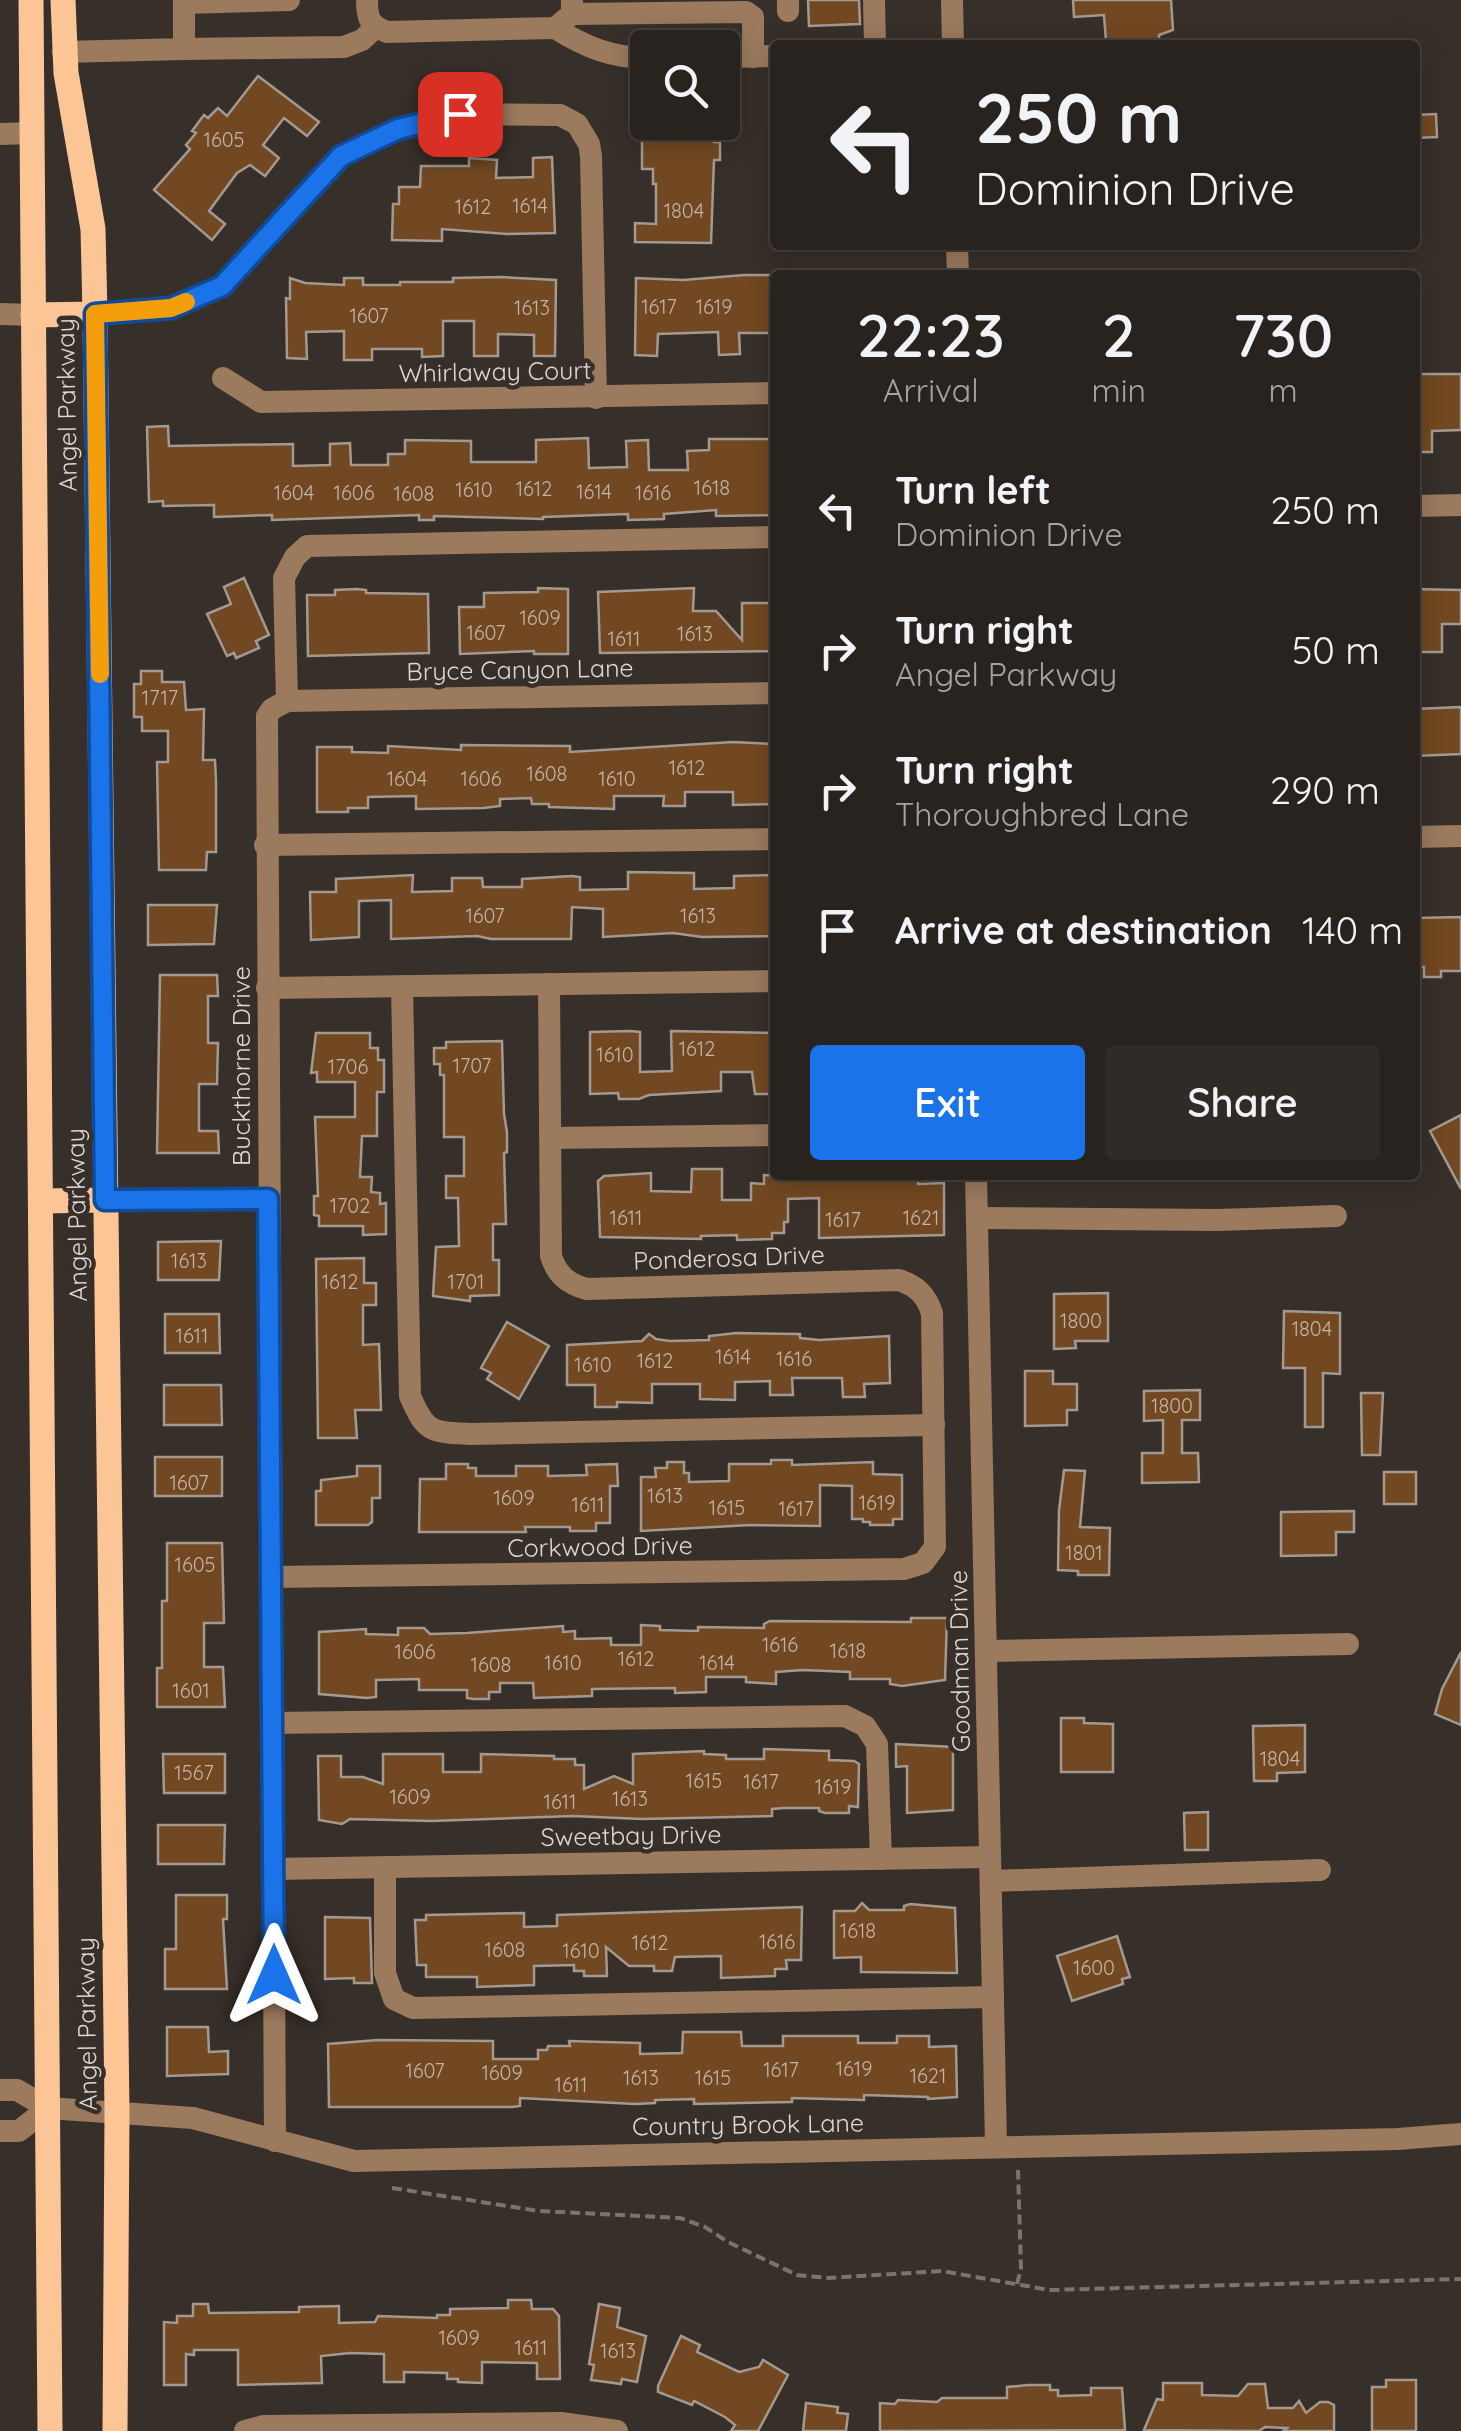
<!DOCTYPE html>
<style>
:root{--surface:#29231f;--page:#312b28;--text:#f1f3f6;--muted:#a5a4a4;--line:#45403d;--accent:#1a73e8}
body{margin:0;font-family:Quicksand,sans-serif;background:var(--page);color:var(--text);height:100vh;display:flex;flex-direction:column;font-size:38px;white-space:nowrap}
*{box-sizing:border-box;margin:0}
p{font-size:32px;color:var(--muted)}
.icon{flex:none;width:55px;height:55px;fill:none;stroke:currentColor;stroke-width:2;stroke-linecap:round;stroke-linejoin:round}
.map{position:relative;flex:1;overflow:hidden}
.panel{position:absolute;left:770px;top:270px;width:650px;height:910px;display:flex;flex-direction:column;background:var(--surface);border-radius:10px;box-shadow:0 5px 25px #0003,0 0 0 2px var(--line)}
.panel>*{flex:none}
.guide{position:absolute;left:770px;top:40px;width:650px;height:210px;border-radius:10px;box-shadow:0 5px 25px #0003,0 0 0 2px var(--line);background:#29231f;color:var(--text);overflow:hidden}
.buttons{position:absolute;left:630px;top:30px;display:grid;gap:20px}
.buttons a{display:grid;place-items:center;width:110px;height:110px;border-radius:10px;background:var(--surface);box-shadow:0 5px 25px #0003,0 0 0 2px var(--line);font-size:50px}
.pin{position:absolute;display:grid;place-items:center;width:85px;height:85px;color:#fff;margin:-42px;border-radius:20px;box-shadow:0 5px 15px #0006}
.me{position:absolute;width:110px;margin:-55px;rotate:0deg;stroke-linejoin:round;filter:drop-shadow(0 0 8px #0008)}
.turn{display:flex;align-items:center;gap:35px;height:210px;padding:0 40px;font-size:45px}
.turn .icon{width:130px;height:130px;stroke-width:2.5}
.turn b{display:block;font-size:70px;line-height:85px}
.eta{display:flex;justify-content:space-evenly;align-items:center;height:170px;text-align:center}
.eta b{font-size:60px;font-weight:600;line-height:70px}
.button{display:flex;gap:20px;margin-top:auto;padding:20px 40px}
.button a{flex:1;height:115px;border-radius:10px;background:var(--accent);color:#fff;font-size:40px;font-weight:600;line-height:115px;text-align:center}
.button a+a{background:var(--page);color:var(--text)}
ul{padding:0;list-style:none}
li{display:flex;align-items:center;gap:30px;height:140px;padding:0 40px}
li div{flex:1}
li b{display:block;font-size:38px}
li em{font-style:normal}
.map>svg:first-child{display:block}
.building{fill:#714821;stroke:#a39991;stroke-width:2.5}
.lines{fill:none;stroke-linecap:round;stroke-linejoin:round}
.path{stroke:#7b736e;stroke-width:4;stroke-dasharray:10 5;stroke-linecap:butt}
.minor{stroke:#9b7a5d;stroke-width:22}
.major{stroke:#fcc596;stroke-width:25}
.route-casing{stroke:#114b97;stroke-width:25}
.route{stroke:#1a73e8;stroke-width:18}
.slow{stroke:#f59e0b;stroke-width:18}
.labels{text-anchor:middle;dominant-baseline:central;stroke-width:9;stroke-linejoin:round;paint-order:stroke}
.number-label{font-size:20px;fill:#c3b4a7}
.street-label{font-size:25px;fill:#ded8d4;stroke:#372f29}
</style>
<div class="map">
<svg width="1461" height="2431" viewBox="0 0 1461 2431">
<rect width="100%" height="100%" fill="#372f29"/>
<g class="building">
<path d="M808,0H859L860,24L809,26Z"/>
<path d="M1073,0H1171L1173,30L1159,35V45L1106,41L1104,15L1074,17Z"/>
<path d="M258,76L319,122L307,136L284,118L263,145L279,158L265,176L250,165L237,173L209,211L225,224L212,240L154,190L190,149L186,145L196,133L192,131L204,115L208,118L218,108L227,116Z"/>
<path d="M1436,114L1437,137L1415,138V115Z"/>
<path d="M657,122H714V142H720V160H714L711,243L635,242V223L656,224V184H653V169H642V140H657Z"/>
<path d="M552,157L555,233L507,234L442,229V241L392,240L393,204H399V187H420L421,166H469V158L497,160L496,178L533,177V158Z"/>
<path d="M744,275H775V333H739L740,354L719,355L718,332L658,334L657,356L635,355L636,278L683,280Z"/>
<path d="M501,277L556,280L555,356H534V335L498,334V356H474V321H443V356L422,357V349H372V360H344V331L306,332L307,359L287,358L286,298L290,299V278L305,283L344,285V278H363V285H400V282H453V278Z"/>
<path d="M1420,374H1461V430L1432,431V452H1415V379H1420Z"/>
<path d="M168,426L169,446L293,444V466L330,465V444L350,443L351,465H388V454H405V440L471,441V462H536V440L588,438L589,468L627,467L626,441L648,440L649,470H688L687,451L709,450V439H772L775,515L716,516V510L664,514V519L628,520V514L543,517V519L434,516V520H419V515L272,520V515L214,517V505L163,506V501L149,502L147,427Z"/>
<path d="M244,578L269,635L256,641L259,648L236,658L234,653L227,656L207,614L231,604L224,587Z"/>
<path d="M538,588L568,589V654H534V651L460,654L459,607H484V593L538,592Z"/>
<path d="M694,588L693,611H716L742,640V603H775V651L600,653L598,592Z"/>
<path d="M357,589L366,590V593L428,594L429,653L308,656L307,595H335V590Z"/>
<path d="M1415,589L1461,590V624H1442V652H1419V637H1415Z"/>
<path d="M141,671H162V682H184L186,710L204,709L203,760H215L216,782V852H207L206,870H159L157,762H168V731H142V717H134V684H141Z"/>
<path d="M1461,707V754L1415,756V709Z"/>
<path d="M733,742L775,744V804L733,805V792H685V806H663L664,796H614V809L549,807V804H532L531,798L500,799V806L484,808L416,809V796L368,797V808H348V812H317V747H352V752L388,753V746L461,750V745L570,746V752Z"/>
<path d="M628,872L694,873V889L734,888V876L775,875V936L702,937L673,933L603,937V909L572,907L571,939H491L477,936L391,939V900L359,901V937L311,940L310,892H336V879L413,875L412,892L452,891V878H482L483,887H522V879L572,876L580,877V890L628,889Z"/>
<path d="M148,905H217L214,944L148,945Z"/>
<path d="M1461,917V971H1441V977H1424V967H1415V918Z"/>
<path d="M160,975H217L218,996H208V1043H218L217,1084H199V1131H218L219,1153H157Z"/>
<path d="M630,1031L640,1032V1072L672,1071L671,1031L775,1033V1094H755L752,1072H721V1091L649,1095L639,1099H619L618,1093L590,1094V1032Z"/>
<path d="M316,1033H370V1048H378V1060H384V1092H377V1136H362L360,1177H372L371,1192L380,1193V1204L386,1203V1234L363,1235V1226H319V1216L314,1215V1196H318L315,1117H355V1082H317V1072L311,1073Z"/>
<path d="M502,1041L504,1114L507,1132V1152L504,1153L506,1224H493V1260H499V1295L470,1296V1301L433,1296L436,1247L459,1246L458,1198H446V1176H464V1137H444V1075H440V1064H434V1048H446V1042Z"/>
<path d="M1461,1115V1189L1430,1131Z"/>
<path d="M692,1169H722V1200H751V1183L764,1184V1175L838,1178L918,1175V1184L944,1183V1235L819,1238V1198L788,1199V1222H784V1233H772V1239L737,1240V1235L701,1236V1239L600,1237L598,1181L604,1176L651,1173V1191L691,1192Z"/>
<path d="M221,1241L219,1280H158V1242Z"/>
<path d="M364,1258V1283H376V1305H363V1345L379,1344L381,1410H355L357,1438H318L316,1259Z"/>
<path d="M1108,1293V1341H1075L1076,1348L1054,1349V1294Z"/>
<path d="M1284,1311L1340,1313V1374L1323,1373V1427H1305V1368H1283Z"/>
<path d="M165,1314H219L220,1353H165Z"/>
<path d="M507,1322L549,1346L519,1399L487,1379L491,1373L481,1368Z"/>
<path d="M736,1333L800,1334V1338L819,1340L889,1336L890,1383L864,1384L865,1397H843L842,1378H792L793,1395H770V1381L735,1382V1400L700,1399V1384H652V1403L617,1402V1407H595V1385H567V1345L642,1341L649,1334L656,1339L670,1341L709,1340V1336Z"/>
<path d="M1025,1371H1053V1384H1077V1410H1067V1425L1025,1426Z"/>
<path d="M164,1385H221L222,1425H164Z"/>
<path d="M1200,1390V1420H1182V1453H1198L1199,1482L1142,1483V1453H1163V1420L1144,1421V1391Z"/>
<path d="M1361,1393H1383L1380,1455H1362Z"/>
<rect x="155" y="1457" width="67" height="39"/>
<path d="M771,1460H792V1465L873,1462V1474L902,1475V1519H893V1525H870V1522H863V1519H852V1486L820,1485V1526L751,1525L641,1531V1477H656L655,1468H667V1462H684V1473H689V1482L729,1481V1464H771Z"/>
<path d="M446,1464H468V1468H476V1476H516V1466H548V1476L587,1475L586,1465L617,1464L618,1486H610V1523H596V1531H570V1527H525L526,1532H419L420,1479H446Z"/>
<path d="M357,1466H380V1498H372V1522L368,1525H316V1491H321V1480L357,1476Z"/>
<path d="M1064,1470L1085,1471L1080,1527L1110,1528L1109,1575H1078V1571L1058,1570L1059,1510Z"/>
<rect x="1384" y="1472" width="32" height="32"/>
<path d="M1354,1511V1532H1336V1555L1281,1556V1512Z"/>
<path d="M167,1543H222L224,1623H204V1667H223L225,1707H157V1668H162V1601H167Z"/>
<path d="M911,1618H947L945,1680L902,1686L890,1684V1679H850V1672L803,1670L776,1672V1684L746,1682V1677H706V1692L675,1693V1688L592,1689V1696L534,1698L533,1683H500V1692H489V1699H473L467,1698V1690H419V1679L376,1680V1697L367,1698L319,1694V1632L366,1629V1634L398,1635V1628H424L430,1634L467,1633L563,1626V1632L575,1631V1639L611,1638V1645H641V1625L660,1626V1630L698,1631V1627L764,1628V1624L770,1621L911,1622Z"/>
<path d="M1461,1652V1725L1435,1714L1442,1689Z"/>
<path d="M1061,1718H1084V1723L1113,1724V1772H1061Z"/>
<path d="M1305,1725V1772L1277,1773V1781H1254L1253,1726Z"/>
<path d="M896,1744L953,1747V1810L907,1813V1766L896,1767Z"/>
<path d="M764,1749L829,1751V1760L854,1761L859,1764L858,1807L849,1806V1813H825L819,1811V1808H784L772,1809V1816L642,1819L573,1816L432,1821L350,1819L342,1824L319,1820L318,1756H341V1777H363L383,1784V1754H443V1772H481V1754L554,1756V1759H575V1765H584V1789L614,1776L633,1784V1754L704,1751V1754L726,1755V1759H764Z"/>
<path d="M163,1754H225V1793H164Z"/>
<path d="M1208,1812V1850H1185L1184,1813Z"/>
<path d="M158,1825H225L224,1864H158Z"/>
<path d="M176,1895H227V1919H223L227,1989H165V1949H176Z"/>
<path d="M862,1903L869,1910H904V1906L910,1904L955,1908L957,1973L861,1972V1957L834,1958V1911H855Z"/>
<path d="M802,1907L801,1960H786L787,1969H775V1976L721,1978V1956L675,1957L672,1971H654V1966H629L606,1947L607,1976H584V1971H574V1965L534,1966V1985L477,1987V1977H426V1965H417L415,1920H426V1915L524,1913V1927L557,1926V1915Z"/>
<path d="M325,1917L370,1918L372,1983H354V1978L325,1979Z"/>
<path d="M1117,1936L1130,1977L1122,1979L1123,1984L1072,2001L1057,1956Z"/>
<path d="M167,2027H208L209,2052L228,2051V2074L167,2076Z"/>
<path d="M683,2032H741L742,2046H783V2036H858V2043H897V2036H929V2047L956,2046L957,2097L928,2099V2097L864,2095V2100L792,2098V2102L694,2104V2099L655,2100V2103L635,2104L520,2098V2106L512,2107H329L328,2044L378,2040L493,2041V2059H538V2050H547L548,2046H570L569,2041L640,2043V2054L682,2053Z"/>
<path d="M508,2300H531L532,2309H553L559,2316L560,2379H537V2363L482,2362V2383L458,2382V2379H447V2373L404,2372V2382H384V2354L350,2353L321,2356L322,2383L238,2385V2350H194V2355L186,2354V2385H164V2322L177,2323V2316H193V2304H208L209,2313L299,2312V2307L339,2306V2323L375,2322L378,2316L437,2318V2315H450V2309L508,2308Z"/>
<path d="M599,2304L620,2308L617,2327L646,2336L637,2382L622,2379L621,2384L591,2380L594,2365L589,2364Z"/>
<path d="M681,2336L700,2345L697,2352L739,2372L759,2367L763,2360L788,2375L758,2431H731L735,2425L725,2417L694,2401L692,2405L658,2392V2386Z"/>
<path d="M1386,2380H1416V2431H1372V2387H1386Z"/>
<path d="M1163,2383H1202V2395L1238,2396L1248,2384H1265L1268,2408H1293L1299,2401L1306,2413L1320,2402H1328L1334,2405V2431H1283L1287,2428L1265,2427L1259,2431L1144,2430L1157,2399L1163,2400Z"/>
<path d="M1028,2385H1050V2390H1058V2396L1091,2395V2388H1122L1125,2430L880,2431V2403L895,2404L898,2400L937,2402L942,2398H1007V2387Z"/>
<path d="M806,2403L838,2407L837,2413L848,2414L846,2431H803Z"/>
</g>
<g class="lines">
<g class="path">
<path d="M392,2188L539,2211L680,2218L705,2227L728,2242L797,2275L828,2278L942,2271L1049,2290L1461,2279"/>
<path d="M1017,2284L1021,2269L1018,2170"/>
</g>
<g class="minor">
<path d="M367,0C367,18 369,25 387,32L555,28L572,14V0"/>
<path d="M788,0V11"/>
<path d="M874,0L875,45"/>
<path d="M952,0L953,45"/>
<path d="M184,3L289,0"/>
<path d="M572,14L746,12L753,17V57"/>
<path d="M555,28C585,47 612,58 648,58"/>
<path d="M184,49L344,47L362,40L375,28"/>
<path d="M63,52L184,49V0"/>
<path d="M722,57L775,56"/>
<path d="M0,134L31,133"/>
<path d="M957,245L958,275"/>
<path d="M0,314L33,315"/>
<path d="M95,314L171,309L222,286L341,156L398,129L460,114L560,115L577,124L589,144L591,156L596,398"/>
<path d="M223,378L261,402L775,393"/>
<path d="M1415,506L1461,505"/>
<path d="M287,701L284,578L295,557L307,546L775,537"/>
<path d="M1415,837L1461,836"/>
<path d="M265,845L775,839"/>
<path d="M402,986L410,1396C426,1433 431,1432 470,1434L934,1425"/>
<path d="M267,988L775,981"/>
<path d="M551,1138L775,1135"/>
<path d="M976,1175L996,2145"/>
<path d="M105,1200L268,1199"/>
<path d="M977,1218L1217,1220L1336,1216"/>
<path d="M271,1577L904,1569L923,1563L935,1547L932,1313C926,1295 917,1286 899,1280L587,1289C568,1284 557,1275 551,1256L549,984"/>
<path d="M986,1651L1348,1644"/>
<path d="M272,1723L845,1716L865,1726L877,1744L881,1859"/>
<path d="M385,1867V1973L394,1999L413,2008L993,1997"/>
<path d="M273,1869L990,1857"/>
<path d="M991,1881L1320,1870"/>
<path d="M0,2090H17L48,2108L193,2118L354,2161L1398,2139L1461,2134"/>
<path d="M0,2131H19L48,2108"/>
<path d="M275,2141L267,716L272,709L287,701L775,693"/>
<path d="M245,2431L264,2426L561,2423L617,2431"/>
</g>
<g class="major">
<path d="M31,0L50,2431"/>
<path d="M63,0L66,73L93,229L95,314L117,2114L115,2431"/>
<path d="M33,315L95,314"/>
<path d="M42,1201L105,1200"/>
</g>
</g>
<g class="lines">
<g class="route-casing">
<path id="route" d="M274,1975L268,1199L105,1200L95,314L171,308L222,286L341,156L398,129L460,114"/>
</g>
<use href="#route" class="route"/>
<path class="slow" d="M100,674L95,314L171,308L186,302"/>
</g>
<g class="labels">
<g class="number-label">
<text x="224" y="139">1605</text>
<text x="530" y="205">1614</text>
<text x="473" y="206">1612</text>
<text x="684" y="210">1804</text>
<text x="659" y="306">1617</text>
<text x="714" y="306">1619</text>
<text x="532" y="307">1613</text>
<text x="369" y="315">1607</text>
<text x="712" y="487">1618</text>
<text x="534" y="488">1612</text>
<text x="474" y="489">1610</text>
<text x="594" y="491">1614</text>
<text x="294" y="492">1604</text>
<text x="354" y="492">1606</text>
<text x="653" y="492">1616</text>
<text x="414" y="493">1608</text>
<text x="540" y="617">1609</text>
<text x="486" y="632">1607</text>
<text x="695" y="633">1613</text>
<text x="624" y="638">1611</text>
<text x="160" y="697">1717</text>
<text x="687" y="767">1612</text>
<text x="547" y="773">1608</text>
<text x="407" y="778">1604</text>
<text x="481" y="778">1606</text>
<text x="617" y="778">1610</text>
<text x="485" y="915">1607</text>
<text x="698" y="915">1613</text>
<text x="697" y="1048">1612</text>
<text x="615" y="1054">1610</text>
<text x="472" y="1065">1707</text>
<text x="348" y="1066">1706</text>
<text x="350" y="1205">1702</text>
<text x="626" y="1217">1611</text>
<text x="921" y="1217">1621</text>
<text x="843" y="1219">1617</text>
<text x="189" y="1260">1613</text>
<text x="340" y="1281">1612</text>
<text x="466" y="1281">1701</text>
<text x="1081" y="1320">1800</text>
<text x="1312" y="1328">1804</text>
<text x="192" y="1335">1611</text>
<text x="733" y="1356">1614</text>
<text x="794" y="1358">1616</text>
<text x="655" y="1360">1612</text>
<text x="593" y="1364">1610</text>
<text x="1172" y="1405">1800</text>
<text x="189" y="1482">1607</text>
<text x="665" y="1495">1613</text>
<text x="514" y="1497">1609</text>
<text x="877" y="1502">1619</text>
<text x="588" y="1504">1611</text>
<text x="727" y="1507">1615</text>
<text x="796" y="1508">1617</text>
<text x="1084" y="1552">1801</text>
<text x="195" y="1564">1605</text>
<text x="780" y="1644">1616</text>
<text x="848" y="1650">1618</text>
<text x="415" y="1651">1606</text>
<text x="636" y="1658">1612</text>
<text x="563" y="1662">1610</text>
<text x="717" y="1662">1614</text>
<text x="491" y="1664">1608</text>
<text x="191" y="1690">1601</text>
<text x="1280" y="1758">1804</text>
<text x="194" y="1772">1567</text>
<text x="704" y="1780">1615</text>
<text x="761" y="1781">1617</text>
<text x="833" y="1786">1619</text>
<text x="410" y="1796">1609</text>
<text x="630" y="1798">1613</text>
<text x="560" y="1801">1611</text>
<text x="858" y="1930">1618</text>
<text x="777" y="1941">1616</text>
<text x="650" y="1942">1612</text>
<text x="505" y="1949">1608</text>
<text x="581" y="1950">1610</text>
<text x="1094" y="1967">1600</text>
<text x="854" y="2068">1619</text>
<text x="781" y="2069">1617</text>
<text x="425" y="2070">1607</text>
<text x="502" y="2072">1609</text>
<text x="928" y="2075">1621</text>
<text x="641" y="2077">1613</text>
<text x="713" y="2077">1615</text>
<text x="571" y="2084">1611</text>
<text x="459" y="2337">1609</text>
<text x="531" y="2347">1611</text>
<text x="618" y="2350">1613</text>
</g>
<g class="street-label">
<text transform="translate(495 371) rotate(-1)">Whirlaway Court</text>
<text transform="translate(66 405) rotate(-91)">Angel Parkway</text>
<text transform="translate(520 669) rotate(-1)">Bryce Canyon Lane</text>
<text transform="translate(240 1066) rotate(-90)">Buckthorne Drive</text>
<text transform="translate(76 1215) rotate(-91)">Angel Parkway</text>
<text transform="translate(729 1257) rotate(-2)">Ponderosa Drive</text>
<text transform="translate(600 1546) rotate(-1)">Corkwood Drive</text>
<text transform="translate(959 1661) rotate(-91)">Goodman Drive</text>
<text transform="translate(631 1835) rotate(-1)">Sweetbay Drive</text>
<text transform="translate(86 2024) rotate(-91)">Angel Parkway</text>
<text transform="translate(748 2124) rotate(-1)">Country Brook Lane</text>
</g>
</g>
</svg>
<div class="buttons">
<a><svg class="icon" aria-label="search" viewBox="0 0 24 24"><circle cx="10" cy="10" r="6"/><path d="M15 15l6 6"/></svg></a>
</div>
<div class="pin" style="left:460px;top:114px;background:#d93025"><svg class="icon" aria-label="arrive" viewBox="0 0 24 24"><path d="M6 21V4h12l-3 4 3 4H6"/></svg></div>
<svg class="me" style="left:274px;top:1975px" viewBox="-20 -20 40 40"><path d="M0-17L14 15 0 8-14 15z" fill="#1a73e8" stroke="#fff" stroke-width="4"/></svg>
<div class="guide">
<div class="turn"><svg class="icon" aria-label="left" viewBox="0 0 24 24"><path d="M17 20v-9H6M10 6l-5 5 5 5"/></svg><div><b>250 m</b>Dominion Drive</div></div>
</div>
<section class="panel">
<div class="eta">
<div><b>22:23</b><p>Arrival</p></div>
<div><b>2</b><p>min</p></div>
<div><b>730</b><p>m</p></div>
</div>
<ul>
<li><svg class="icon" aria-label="left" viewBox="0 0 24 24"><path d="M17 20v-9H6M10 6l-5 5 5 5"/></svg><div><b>Turn left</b><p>Dominion Drive</p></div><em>250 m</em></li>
<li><svg class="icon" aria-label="right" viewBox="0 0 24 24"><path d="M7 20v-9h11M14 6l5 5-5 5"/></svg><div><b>Turn right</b><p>Angel Parkway</p></div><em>50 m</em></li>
<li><svg class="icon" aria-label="right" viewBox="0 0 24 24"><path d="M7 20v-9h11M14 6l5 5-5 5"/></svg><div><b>Turn right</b><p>Thoroughbred Lane</p></div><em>290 m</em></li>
<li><svg class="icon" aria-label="arrive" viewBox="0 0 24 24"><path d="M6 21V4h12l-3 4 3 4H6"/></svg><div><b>Arrive at destination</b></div><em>140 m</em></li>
</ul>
<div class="button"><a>Exit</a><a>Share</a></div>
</section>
</div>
